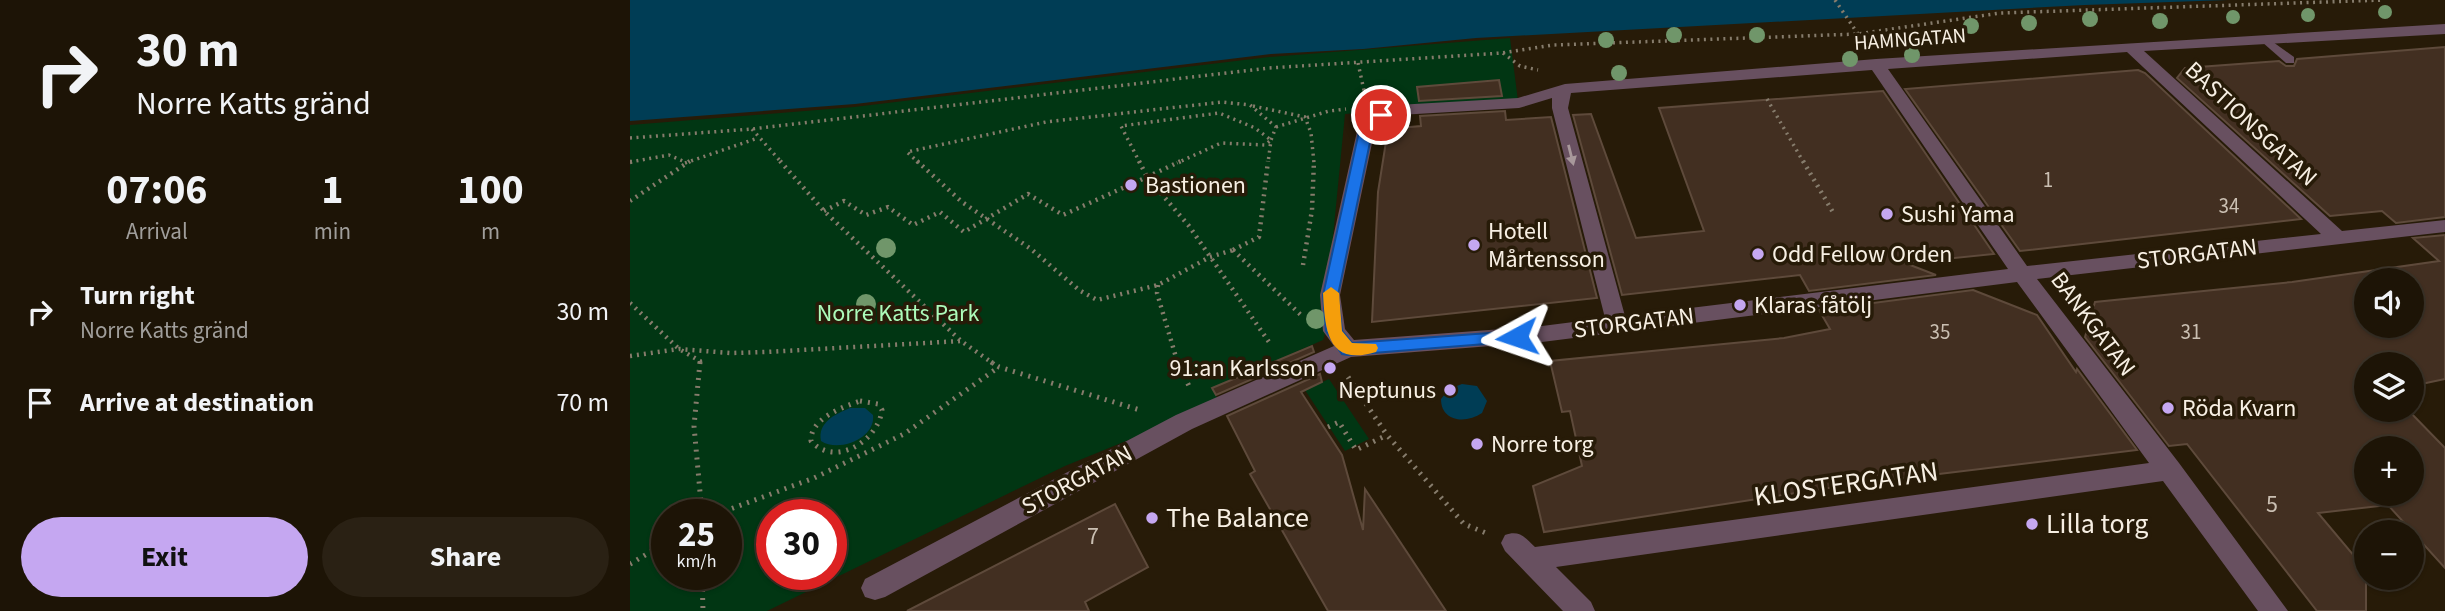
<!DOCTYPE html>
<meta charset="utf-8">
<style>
:root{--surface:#1d1406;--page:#2a2114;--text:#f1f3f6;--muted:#a09e9b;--line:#3b3328;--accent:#c5a7f1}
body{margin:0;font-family:"Source Sans 3",sans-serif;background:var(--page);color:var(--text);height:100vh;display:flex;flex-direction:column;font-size:26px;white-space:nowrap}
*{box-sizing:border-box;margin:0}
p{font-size:23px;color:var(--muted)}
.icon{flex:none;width:38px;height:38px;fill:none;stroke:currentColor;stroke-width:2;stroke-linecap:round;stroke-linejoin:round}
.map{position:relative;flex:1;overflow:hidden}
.sheet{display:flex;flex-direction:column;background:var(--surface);width:630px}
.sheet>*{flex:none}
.top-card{background:#1d1406;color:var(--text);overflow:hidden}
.controls{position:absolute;left:1724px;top:268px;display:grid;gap:14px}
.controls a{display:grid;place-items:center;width:70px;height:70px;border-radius:50%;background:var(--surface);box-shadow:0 2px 5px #0004,0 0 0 2px var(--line);font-size:35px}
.speed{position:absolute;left:21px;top:499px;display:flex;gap:14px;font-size:35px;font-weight:700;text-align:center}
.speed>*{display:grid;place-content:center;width:91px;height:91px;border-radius:50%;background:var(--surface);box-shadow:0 2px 5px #0004,0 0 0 2px var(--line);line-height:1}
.speed small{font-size:18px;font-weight:400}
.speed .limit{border:10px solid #d22;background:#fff;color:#111}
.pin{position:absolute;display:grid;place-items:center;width:60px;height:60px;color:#fff;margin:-30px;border:4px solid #fff;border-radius:50%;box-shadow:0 2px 7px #0007}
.me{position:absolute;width:77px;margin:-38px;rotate:265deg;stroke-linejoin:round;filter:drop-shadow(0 0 5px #0008)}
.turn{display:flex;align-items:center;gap:24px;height:147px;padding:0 21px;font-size:32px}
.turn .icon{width:91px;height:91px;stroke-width:2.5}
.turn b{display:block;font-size:49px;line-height:60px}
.eta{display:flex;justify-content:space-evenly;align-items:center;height:119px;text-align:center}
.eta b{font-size:42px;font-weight:700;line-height:49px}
.button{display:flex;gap:14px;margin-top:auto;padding:14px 21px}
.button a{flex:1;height:80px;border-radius:42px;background:var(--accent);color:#111;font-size:28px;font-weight:700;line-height:80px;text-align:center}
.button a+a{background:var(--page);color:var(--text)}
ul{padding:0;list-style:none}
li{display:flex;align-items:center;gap:21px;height:91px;padding:0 21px}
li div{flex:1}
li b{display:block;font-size:26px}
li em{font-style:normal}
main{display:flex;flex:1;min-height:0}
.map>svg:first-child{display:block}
.green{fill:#013613;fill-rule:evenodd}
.water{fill:#003d55}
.building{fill:#422f21;stroke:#5e4a3b;stroke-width:2;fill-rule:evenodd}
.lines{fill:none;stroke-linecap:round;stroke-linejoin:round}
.path-far2{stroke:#867c6c;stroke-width:3.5;stroke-dasharray:2 4.5;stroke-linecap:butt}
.path-far1{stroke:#867c6c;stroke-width:4.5;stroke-dasharray:2 5;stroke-linecap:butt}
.path{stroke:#867c6c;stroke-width:5;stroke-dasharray:2 6;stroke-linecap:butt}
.lane{fill:#685060;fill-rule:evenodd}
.street{fill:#685060;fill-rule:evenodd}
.tree{fill:#70966a}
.oneway{fill:#a8989b}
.route{fill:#1a73e8;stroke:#114b97;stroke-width:2}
.slow{fill:#f59e0b}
.poi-dot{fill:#c5a7f1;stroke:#271b08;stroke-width:2.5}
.labels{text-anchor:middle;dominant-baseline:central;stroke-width:7;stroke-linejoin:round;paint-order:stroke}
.far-street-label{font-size:21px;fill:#f7efe3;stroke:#271b08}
.number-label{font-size:21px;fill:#cabfb2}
.street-label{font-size:24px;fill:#f7efe3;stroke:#271b08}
.poi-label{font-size:24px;fill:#f7efe3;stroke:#271b08;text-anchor:start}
.park-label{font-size:24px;fill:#acfbba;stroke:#271b08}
.near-number-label{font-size:24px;fill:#cabfb2}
.near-street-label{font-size:28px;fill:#f7efe3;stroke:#271b08}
.near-poi-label{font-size:28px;fill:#f7efe3;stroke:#271b08;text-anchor:start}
</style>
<main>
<section class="sheet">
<div class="top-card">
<div class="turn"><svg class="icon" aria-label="right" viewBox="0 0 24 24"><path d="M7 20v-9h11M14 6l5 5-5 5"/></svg><div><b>30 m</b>Norre Katts gränd</div></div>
</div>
<div class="eta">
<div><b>07:06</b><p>Arrival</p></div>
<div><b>1</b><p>min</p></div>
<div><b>100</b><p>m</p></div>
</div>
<ul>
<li><svg class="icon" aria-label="right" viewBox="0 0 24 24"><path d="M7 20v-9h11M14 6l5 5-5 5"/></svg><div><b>Turn right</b><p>Norre Katts gränd</p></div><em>30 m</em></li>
<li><svg class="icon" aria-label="arrive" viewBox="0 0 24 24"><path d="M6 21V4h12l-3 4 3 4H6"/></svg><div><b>Arrive at destination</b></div><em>70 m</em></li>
</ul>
<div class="button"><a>Exit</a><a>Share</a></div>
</section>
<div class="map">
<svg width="1815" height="611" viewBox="0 0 1815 611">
<rect width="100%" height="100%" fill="#271b08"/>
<g class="green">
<path d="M880,38L888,101L715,114L695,318L697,328L693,340L583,388L587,398L535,425L435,466L137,611H0V125L224,107L639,57ZM37,514H96V574H37ZM142,514H201V574H142Z"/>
<path d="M699,379L739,439L715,451L675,390Z"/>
</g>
<g class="water">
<path d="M0,0H1598L1455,5L846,38L733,49L641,54L225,104L0,121Z"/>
<path d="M832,384L847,386L857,401L852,413C836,424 811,422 811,399L819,389Z"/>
<path d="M220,408H235L243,415C246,438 209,453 191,441C187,423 205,414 220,408Z"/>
</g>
<g class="building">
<path d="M1815,47V217L1766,223L1752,211L1700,216L1547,78L1555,68L1649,61L1656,66H1664L1667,59Z"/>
<path d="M1508,70L1515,73L1671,219L1390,251L1275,89Z"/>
<path d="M869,80L872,96L789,101L787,87Z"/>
<path d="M1253,91L1364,254L1275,263L1306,275L1179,291L1170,275L992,295L943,115L961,114L1006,238L1074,231L1029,108Z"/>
<path d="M875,111L876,120L921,117L967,298L742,322L748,192L758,129L791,126L790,116Z"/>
<path d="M1815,235V379L1782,386V364H1736V410H1778L1815,448V568L1758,505L1688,513L1736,570V611H1687L1557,444L1539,446L1455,337L1465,302L1662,282L1809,261L1783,238ZM1736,280H1782V326H1736ZM1736,448H1782V494H1736Z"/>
<path d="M1343,290L1407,315L1446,372L1447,369L1507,450L1218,485L914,532L903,486L952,466L940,411L932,412L920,361L1154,338L1200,329L1189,310Z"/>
<path d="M682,346L684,352L586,395L582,388Z"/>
<path d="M690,374L692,382L671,392L712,455L733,530L735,489L816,611H698L620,474L625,471L597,416Z"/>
<path d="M485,504L518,567L455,602L459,611H277Z"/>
</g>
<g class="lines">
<g class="path-far2">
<path d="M1205,0L1228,34"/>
<path d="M873,53L890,66L908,70"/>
<path d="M728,63L735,95"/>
<path d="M1137,99L1174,163"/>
<path d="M623,106L675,117L681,133L684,163"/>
<path d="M646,127L699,111L716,109"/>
<path d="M122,129L152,163"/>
<path d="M0,138L122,129L639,68L872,53L923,45L1228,34L1370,13L1754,0"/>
<path d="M0,162L39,155L55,162"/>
<path d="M55,163L128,138"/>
<path d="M289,163L277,152L416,122L592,102L620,105L646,127L641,140L638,163"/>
<path d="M510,163L491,126L589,113L625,128L641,140L635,145L591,143L547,163"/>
</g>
<g class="path-far1">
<path d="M150,161L194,211L331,341L364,364"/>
<path d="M287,161L332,202L401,249L449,290L467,300L528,285L580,257L603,250"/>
<path d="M509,161L517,177"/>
<path d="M1173,161L1204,214"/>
<path d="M0,162L5,161"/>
<path d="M517,177L559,226L639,342"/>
<path d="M517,177L551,161"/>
<path d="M0,201L60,161"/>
<path d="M194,211L214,201L236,215L258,207L283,225L310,212L334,232L398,194L433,215L517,177"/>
<path d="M603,250L673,317"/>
<path d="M603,250L629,237L638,161"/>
<path d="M673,265L682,210L684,161"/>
<path d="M528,285L527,293L548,364"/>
<path d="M0,303L49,349L70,361V364"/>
<path d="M0,356L49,349L100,353L136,352L331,341"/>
</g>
<g class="path">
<path d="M70,362L64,426L72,514"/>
<path d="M361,362L369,367L513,411"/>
<path d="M547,362L560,388"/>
<path d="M718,377L757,435L834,524L856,533"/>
<path d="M230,401L248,404L252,410C248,441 205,468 181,441C180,419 212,407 230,401Z"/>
<path d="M698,427L709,422L726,450L757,435"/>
<path d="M87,514L184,478L274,434L369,367"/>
<path d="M0,564L37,542"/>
<path d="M72,574L73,611"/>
</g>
<path class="lane" d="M1636,37L1664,57V63H1656L1632,42V38Z"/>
<path class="street" d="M1815,24V34L1514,51L1712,231L1815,220V232L1407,279L1549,463L1658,611H1628L1533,481L926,567L961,602L965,611H933L875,551L871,543L875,535C889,530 895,537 905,547L1519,463L1387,282L912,342L721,357L562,429L255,597L245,600L235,597L231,588L235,579L546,415L704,346L693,331L690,295L728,127L745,111L767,105L888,98L935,84L1246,59ZM1497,52L1691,234L1397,266L1258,69ZM1242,70L1378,269L995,316L938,108L941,93ZM922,98V108L975,318L912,326L724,340L715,329L710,295L745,129L757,119L769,115L889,108Z"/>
</g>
<g class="tree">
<circle cx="1755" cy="12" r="7"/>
<circle cx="1678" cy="15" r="7"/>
<circle cx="1603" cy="17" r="7"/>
<circle cx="1460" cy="19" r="8"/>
<circle cx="1530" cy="21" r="8"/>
<circle cx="1399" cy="23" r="8"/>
<circle cx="1341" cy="26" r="8"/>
<circle cx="1044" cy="35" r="8"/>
<circle cx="1127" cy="35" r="8"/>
<circle cx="976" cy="40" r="8"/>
<circle cx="1282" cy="55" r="8"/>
<circle cx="1220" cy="59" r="8"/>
<circle cx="989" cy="73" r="8"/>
<circle cx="256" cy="248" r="10"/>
<circle cx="236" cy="304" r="10"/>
<circle cx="686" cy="319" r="10"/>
</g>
<defs><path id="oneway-solid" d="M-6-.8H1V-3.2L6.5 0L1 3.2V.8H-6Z" transform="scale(1.75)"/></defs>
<use class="oneway" href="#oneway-solid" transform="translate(941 155) rotate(76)"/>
<path class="route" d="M751,111L757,115L743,128L708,295L712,331L722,343L887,331L893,332L895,337L893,341L718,355L712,354L696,331L693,295L730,127Z"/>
<path class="slow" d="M701,287L709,293L712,331L722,343L746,344L748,348L746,352C697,367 695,329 693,293Z"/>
<g class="poi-dot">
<circle cx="501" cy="185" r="7"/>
<circle cx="1257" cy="214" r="7"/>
<circle cx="844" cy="245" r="7"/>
<circle cx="1128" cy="254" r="7"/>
<circle cx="1110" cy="305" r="7"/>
<circle cx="700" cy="368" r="7"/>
<circle cx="820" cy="390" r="7"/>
<circle cx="1538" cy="408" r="7"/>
<circle cx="847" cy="444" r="7"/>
<circle cx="522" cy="518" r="7"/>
<circle cx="1402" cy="524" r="7"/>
</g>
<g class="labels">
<g class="far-street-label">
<text transform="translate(1280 39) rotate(-4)">HAMNGATAN</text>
</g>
<g class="number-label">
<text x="1418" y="180">1</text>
<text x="1599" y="206">34</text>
<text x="1310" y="332">35</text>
<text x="1561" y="332">31</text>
</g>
<g class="street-label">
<text transform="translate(1621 124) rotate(43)">BASTIONSGATAN</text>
<text transform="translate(1567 254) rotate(-7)">STORGATAN</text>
<text transform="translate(1004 323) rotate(-7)">STORGATAN</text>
<text transform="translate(1463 324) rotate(53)">BANKGATAN</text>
<text transform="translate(447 480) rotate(-28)">STORGATAN</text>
</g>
<g class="poi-label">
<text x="515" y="185">Bastionen</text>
<text x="1271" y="214">Sushi Yama</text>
<text x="858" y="231">Hotell<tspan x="858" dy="28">Mårtensson</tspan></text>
<text x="1142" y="254">Odd Fellow Orden</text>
<text x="1124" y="305">Klaras fåtölj</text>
<text x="686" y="368" text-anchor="end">91:an Karlsson</text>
<text x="806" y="390" text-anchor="end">Neptunus</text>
<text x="1552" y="408">Röda Kvarn</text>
<text x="861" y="444">Norre torg</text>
</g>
<g class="park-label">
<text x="268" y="313">Norre Katts Park</text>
</g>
<g class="near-number-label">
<text x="1642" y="504">5</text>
<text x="463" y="536">7</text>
</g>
<g class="near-street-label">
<text transform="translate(1216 484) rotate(-8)">KLOSTERGATAN</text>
</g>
<g class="near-poi-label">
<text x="536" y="518">The Balance</text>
<text x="1416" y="524">Lilla torg</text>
</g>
</g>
</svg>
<div class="controls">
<a><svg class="icon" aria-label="sound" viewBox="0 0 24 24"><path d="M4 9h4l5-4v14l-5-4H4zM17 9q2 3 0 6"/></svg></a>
<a><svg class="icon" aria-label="layers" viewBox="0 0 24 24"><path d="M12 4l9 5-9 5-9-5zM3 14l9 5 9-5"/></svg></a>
<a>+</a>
<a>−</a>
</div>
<div class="speed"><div>25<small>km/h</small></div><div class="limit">30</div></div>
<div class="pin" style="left:751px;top:115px;background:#d93025"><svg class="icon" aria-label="arrive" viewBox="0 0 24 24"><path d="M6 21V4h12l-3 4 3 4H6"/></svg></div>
<svg class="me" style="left:887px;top:337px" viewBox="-20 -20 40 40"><path d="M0-17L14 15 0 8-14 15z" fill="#1a73e8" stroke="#fff" stroke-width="4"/></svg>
</div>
</main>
